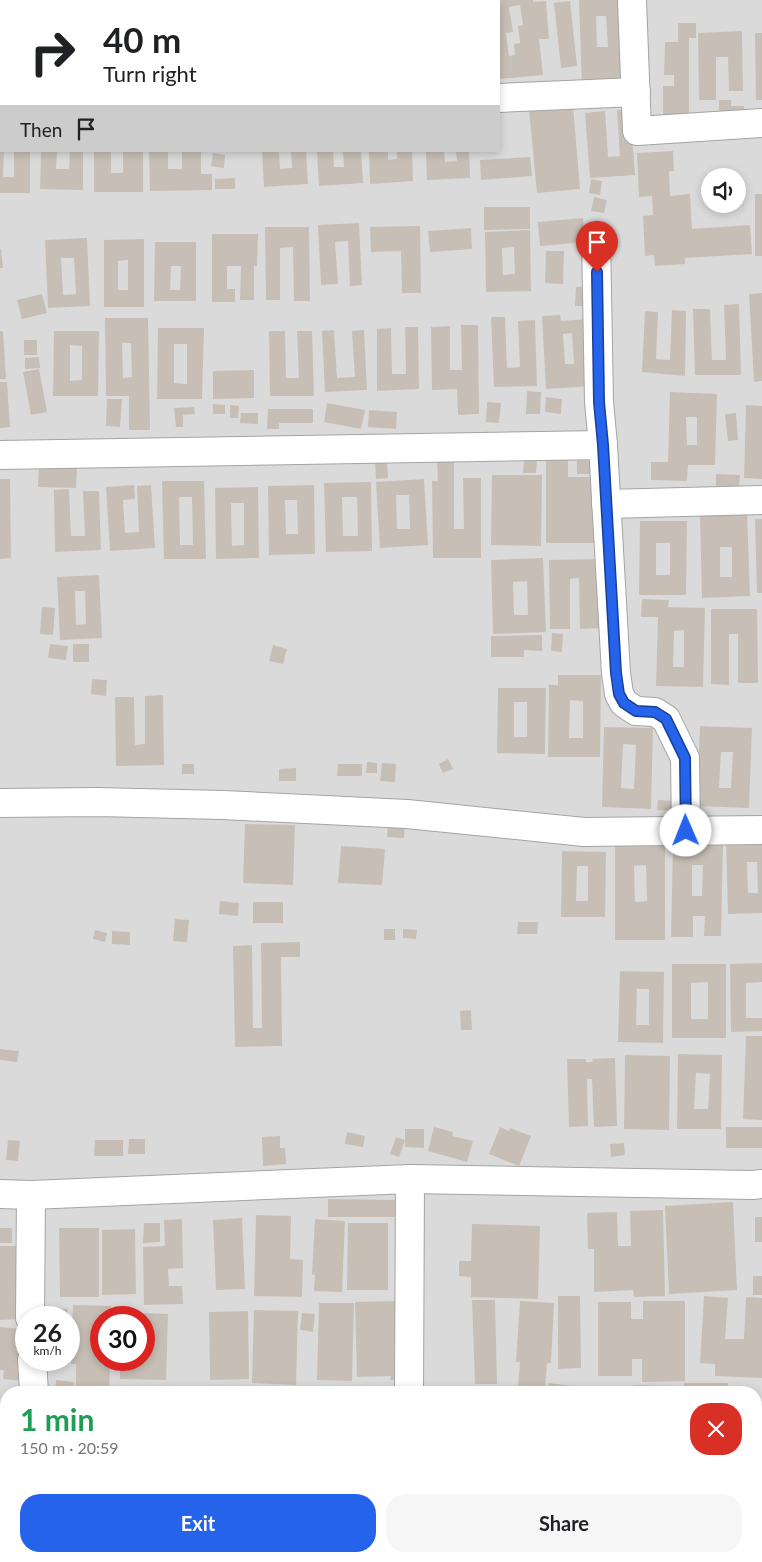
<!DOCTYPE html>
<meta charset="utf-8">
<style>
:root{--surface:#fff;--page:#f6f6f6;--text:#202124;--muted:#757577;--accent:#2563eb}
body{margin:0;font-family:Lato,sans-serif;background:var(--page);color:var(--text);height:100vh;display:flex;flex-direction:column;font-size:19px;white-space:nowrap}
*{box-sizing:border-box;margin:0}
p{font-size:16px;color:var(--muted)}
.icon{flex:none;width:28px;height:28px;fill:none;stroke:currentColor;stroke-width:2;stroke-linecap:round;stroke-linejoin:round}
.map{position:relative;flex:1;overflow:hidden}
.sheet{position:absolute;left:0px;top:1386px;width:762px;height:176px;display:flex;flex-direction:column;background:var(--surface);border-radius:20px 20px 0 0;box-shadow:0 2px 8px #0003}
.sheet>*{flex:none}
.top-card{position:absolute;left:0px;top:0px;width:500px;height:152px;box-shadow:0 2px 8px #0003;background:#fff;color:var(--text);overflow:hidden}
.buttons{position:absolute;left:701px;top:168px;display:grid;gap:10px}
.buttons a{display:grid;place-items:center;width:45px;height:45px;border-radius:50%;background:var(--surface);box-shadow:0 2px 8px #0003;font-size:25px}
.speed{position:absolute;left:15px;top:1306px;display:flex;gap:10px;font-size:25px;font-weight:700;text-align:center}
.speed>*{display:grid;place-content:center;width:65px;height:65px;border-radius:50%;background:var(--surface);box-shadow:0 2px 8px #0003;line-height:1}
.speed small{font-size:12px;font-weight:400}
.speed .limit{border:8px solid #d22;background:#fff;color:#111}
.pin{position:absolute;display:grid;place-items:center;width:42px;height:42px;color:#fff;margin:-51px -21px;border-radius:50% 50% 50% 0;rotate:-45deg;box-shadow:0 0 5px #0007}
.pin .icon{rotate:45deg}
.me{position:absolute;width:55px;margin:-28px;rotate:359deg;stroke-linejoin:round;filter:drop-shadow(0 0 4px #0008)}
.turn{display:flex;align-items:center;gap:18px;height:105px;padding:0 20px;font-size:22px}
.turn .icon{width:65px;height:65px;stroke-width:2.5}
.turn b{display:block;font-size:35px;line-height:42px}
.then{display:flex;align-items:center;height:48px;padding:0 20px;background:#0003;gap:10px;font-size:19px}
.round{display:grid;place-items:center;flex:none;width:52px;height:52px;border-radius:20px;background:var(--page)}
.head{display:flex;align-items:center;justify-content:space-between;height:85px;padding:0 20px}
h1{font-size:30px;font-weight:700;line-height:38px;color:#1e9e55}
.button{display:flex;gap:10px;margin-top:auto;padding:10px 20px}
.button a{flex:1;height:58px;border-radius:20px;background:var(--accent);color:#fff;font-size:20px;font-weight:700;line-height:58px;text-align:center}
.button a+a{background:var(--page);color:var(--text)}
.map>svg:first-child{display:block}
.residential{fill:#dbdada;fill-rule:evenodd}
.building{fill:#c7bfb5;fill-rule:evenodd}
.lines{fill:none;stroke-linecap:round;stroke-linejoin:round}
.street-casing{stroke:#a4a4a4;stroke-width:30}
.street{stroke:#fff;stroke-width:28}
.route-casing{stroke:#184099;stroke-width:12}
.route{stroke:#2563eb;stroke-width:9}
</style>
<div class="map">
<svg width="762" height="1562" viewBox="0 0 762 1562">
<rect width="100%" height="100%" fill="#efece2"/>
<path class="residential" d="M0,0H762V1562H0ZM1,1H499V151H1ZM710,176H738V204H710ZM26,1318H69V1360H26ZM101,1318H144V1360H101ZM6,1392H756V1556H6Z"/>
<g class="building">
<path d="M499,0H533V2L546,1L549,39H539L543,75L499,79ZM520,5L523,25L518,26L520,43L514,44L515,55L509,56L506,33L513,32L509,7Z"/>
<path d="M579,0H626L630,83L582,87ZM596,16H606L608,47H597Z"/>
<path d="M570,1L577,66L561,68L554,3Z"/>
<path d="M678,23H696V38H689V122L663,117V86H674V75H664L665,42H678Z"/>
<path d="M742,31L743,91H729L728,57H716V100H699L698,33Z"/>
<path d="M755,33H762V100H756Z"/>
<path d="M719,100H731V106H744L745,126L719,115Z"/>
<path d="M573,105L580,189L537,193L529,109Z"/>
<path d="M630,109L635,175L590,178L585,113L605,111L608,157L620,156L617,110Z"/>
<path d="M0,151H4L3,177H14V151H30V193H0Z"/>
<path d="M41,151H57L56,169H69L70,151H83V190L40,189Z"/>
<path d="M94,151H111V173H123V151H143V192H94Z"/>
<path d="M149,151H168V169H182V151H201V174H212V190L150,191Z"/>
<path d="M262,151H279L280,169L292,168L291,151H306L308,184L264,187Z"/>
<path d="M317,151H333L334,167H344L343,151H361L363,183L319,186Z"/>
<path d="M369,151H388V160L397,159V151H412L413,181L370,184Z"/>
<path d="M426,151H444L445,162L457,161L456,151H469L470,178L427,180Z"/>
<path d="M673,151L674,171H669L670,196L690,194L692,229L750,225L752,254L685,258V264L655,266L654,255L645,256L643,216L653,215L652,196L639,197L637,153Z"/>
<path d="M213,153L225,155L224,168L211,166Z"/>
<path d="M530,157L532,176L481,180L480,160Z"/>
<path d="M235,178V189H215V179Z"/>
<path d="M591,179L602,181L600,195L589,193Z"/>
<rect x="755" y="194" width="7" height="62"/>
<path d="M594,197L607,200L604,213L591,211Z"/>
<path d="M484,207H530V229L484,230Z"/>
<path d="M583,218L585,242L540,246L538,222Z"/>
<path d="M359,223L362,285L350,286L348,241L335,242L338,284L321,285L318,225Z"/>
<path d="M420,226L421,293H402L401,251L371,252L370,227Z"/>
<path d="M265,227H309L310,301H294L293,247L280,248V300H266Z"/>
<path d="M471,228L472,249L430,252L428,231Z"/>
<path d="M530,230L531,291L486,292L485,232ZM514,247L515,274L503,275L502,248Z"/>
<path d="M212,234H258L257,266H254V300H240L241,266H227V289H235V302H212Z"/>
<path d="M87,238L90,306L48,308L45,240ZM61,258H74L76,294L63,295Z"/>
<path d="M144,239V307H104V240ZM128,260V290H118V261Z"/>
<path d="M155,242H196V301H154ZM171,266H181L180,290H170Z"/>
<path d="M0,249H1L3,268H0Z"/>
<path d="M546,251H564L563,284L545,283Z"/>
<path d="M576,287H588V306H575Z"/>
<path d="M762,293V381L754,382L749,294Z"/>
<path d="M42,294L47,313L22,319L17,300Z"/>
<path d="M739,304L741,375H695L693,309H710L712,360H726L724,305Z"/>
<path d="M672,310L686,311L685,376L642,372L645,311L658,312L656,359L670,360Z"/>
<path d="M560,315L561,321L589,319L593,386L546,389L542,316ZM572,333L574,364H565L563,334Z"/>
<path d="M491,317H505L507,368L520,367L518,321L535,320L537,386L494,387Z"/>
<path d="M105,318H148L150,430H129V396H106ZM122,343H131L132,377L123,378Z"/>
<path d="M461,325H478L479,414L458,415L457,389L432,390L431,327L450,326V370H462Z"/>
<path d="M405,327H418L419,389L377,391V329L391,328L392,374H406Z"/>
<path d="M158,328H204L202,399H157ZM174,344H187V384L174,383Z"/>
<path d="M334,330L337,378L355,377L352,331L364,330L367,390L325,392L322,331Z"/>
<path d="M0,331H3L6,379H0Z"/>
<path d="M54,331H99L98,396H53ZM70,345L82,346V380L70,381Z"/>
<path d="M269,331H285L286,378H299L297,331H312L314,396H270Z"/>
<rect x="24" y="340" width="13" height="15"/>
<path d="M39,357L40,368L25,369V358Z"/>
<path d="M39,369L47,412L31,415L23,372Z"/>
<path d="M254,370V398L213,399V371Z"/>
<path d="M0,382H7L10,427L0,428Z"/>
<path d="M527,391L541,392L540,414H526Z"/>
<path d="M670,392L717,394L715,465H688L687,481L651,480V462H668ZM686,417H697V445H687Z"/>
<path d="M546,397L562,399L561,414L545,412Z"/>
<path d="M107,399H122L120,427L106,426Z"/>
<path d="M487,402L501,403L499,423L486,422Z"/>
<path d="M327,403L365,410L361,429L324,422Z"/>
<path d="M213,404L225,405V414H213Z"/>
<path d="M230,405L239,406L238,418H230Z"/>
<path d="M746,405L762,406V479L744,478Z"/>
<path d="M194,407L195,414L183,415V427H176L174,408Z"/>
<path d="M268,409H313V423H279V429H267Z"/>
<path d="M369,410L397,412L396,429L368,427Z"/>
<path d="M241,413H258V424L240,423Z"/>
<path d="M736,413L738,440L728,441L725,414Z"/>
<path d="M546,457H568V477H596L595,543H546Z"/>
<path d="M524,459L537,460L536,473H523Z"/>
<path d="M387,460L388,478L376,479L375,461Z"/>
<path d="M577,460L593,461L592,474H577Z"/>
<path d="M454,461V529H464L463,478H481V558H433L432,481H438L437,462Z"/>
<path d="M39,467L77,468L76,488L38,487Z"/>
<path d="M716,474L740,475L739,487L716,486Z"/>
<path d="M492,475H542L541,546L491,545Z"/>
<path d="M0,479H10L11,558L0,559Z"/>
<path d="M424,479L428,545L380,548L376,482ZM396,495H409L410,529H397Z"/>
<path d="M162,481H204L206,559H164ZM179,497H192L193,545H180Z"/>
<path d="M371,482L372,551L326,552L324,483ZM342,497H357L358,536H343Z"/>
<path d="M134,485L135,499L123,500L125,533L139,532L137,486L151,485L155,548L110,551L106,487Z"/>
<path d="M314,485L315,554L269,555L268,486ZM285,500H297L298,534H286Z"/>
<path d="M258,487L259,558L216,559L215,488ZM231,503H244V545L232,546Z"/>
<path d="M69,489L71,536H85L83,491H99L101,550L55,552L54,490Z"/>
<path d="M747,513L750,596L702,598L700,515ZM720,547H732V577H720Z"/>
<path d="M755,519H762V593H757Z"/>
<path d="M640,521H687L686,595H639ZM656,543H670V575H656Z"/>
<path d="M543,558L546,632L493,634L491,560ZM527,581L528,615H514L513,582Z"/>
<path d="M599,559L601,628L580,629L579,578L570,579V629H550L549,560Z"/>
<path d="M99,575L102,638L60,640L57,577ZM75,591H85L86,624L76,625Z"/>
<path d="M642,599L669,600L668,607L705,608L703,687L656,686L658,617H641ZM684,630V667H673L674,631Z"/>
<path d="M42,607L55,608L53,635L40,634Z"/>
<path d="M711,609H757L758,683H738V634H729V685L711,684Z"/>
<path d="M552,633L563,634L562,652L551,651Z"/>
<path d="M542,635V651L524,650V657H491V636Z"/>
<path d="M50,644L68,646L66,660L48,658Z"/>
<rect x="73" y="644" width="16" height="18"/>
<path d="M273,645L287,649L283,664L269,661Z"/>
<path d="M558,675H601L600,757H548L549,685H558ZM570,700L583,701V738H569Z"/>
<path d="M92,679L107,680L106,696L91,694Z"/>
<path d="M498,688H546L545,754L497,753ZM514,702H527V737H514Z"/>
<path d="M163,695L164,765L116,766L115,697H134L135,745L145,744V696Z"/>
<path d="M700,726L752,728L749,808L697,806ZM721,752H733L731,788H719Z"/>
<path d="M604,727L653,728L651,809L602,807ZM623,744L636,745L634,789L621,788Z"/>
<path d="M448,759L453,769L443,773L439,764Z"/>
<path d="M367,762L377,763V773H366Z"/>
<path d="M382,763L396,764L395,782L380,781Z"/>
<rect x="182" y="764" width="12" height="10"/>
<path d="M338,764H362V776H337Z"/>
<path d="M296,768V781H279V769Z"/>
<path d="M658,800L676,801V811L657,810Z"/>
<path d="M388,823L405,824L404,838L387,837Z"/>
<path d="M245,824L295,825L293,885L243,883Z"/>
<path d="M762,836V913L728,914L726,837ZM747,862H757L758,893H748Z"/>
<path d="M673,844L723,845L721,936H704L705,916H693V937H671ZM692,865H703L702,896H692Z"/>
<path d="M341,846L385,849L382,885L338,883Z"/>
<path d="M615,846H665V940H615ZM646,865L647,901L635,902L634,866Z"/>
<path d="M562,851L606,852L605,917H561ZM577,866H588V901H576Z"/>
<path d="M220,901L239,903L238,916L219,914Z"/>
<rect x="253" y="902" width="30" height="21"/>
<path d="M175,919L189,920L187,942L173,941Z"/>
<path d="M518,922H538L537,934H517Z"/>
<rect x="384" y="929" width="11" height="11"/>
<path d="M403,929L417,930L416,939L403,938Z"/>
<path d="M95,930L107,933L105,942L93,939Z"/>
<path d="M112,931L130,932V945L112,944Z"/>
<path d="M300,942V957H281L282,1046L235,1047L233,946L252,945L253,1028H262L261,943Z"/>
<path d="M762,963V982L746,983V1018H762V1031L731,1032L730,964Z"/>
<path d="M672,964H726V1038H672ZM708,982V1019H691V983Z"/>
<path d="M620,971L664,972L663,1043L618,1042ZM637,989H649V1025H636Z"/>
<path d="M471,1010L472,1030H461L460,1011Z"/>
<path d="M746,1036H762V1120L743,1119Z"/>
<path d="M0,1049L19,1051L17,1062L0,1060Z"/>
<path d="M678,1054L722,1055L721,1129H677ZM696,1073L710,1074L708,1109H694Z"/>
<path d="M625,1055L670,1056L669,1130L624,1129Z"/>
<path d="M615,1058L617,1126L594,1127L592,1079H587L588,1126L569,1127L567,1059H586V1062H593L592,1059Z"/>
<path d="M434,1127L453,1132L452,1136L473,1141L467,1162L428,1151Z"/>
<path d="M500,1127L509,1131L510,1128L531,1136L519,1166L489,1154Z"/>
<rect x="726" y="1127" width="36" height="21"/>
<path d="M405,1129H424V1148L405,1147Z"/>
<path d="M347,1132L365,1136L363,1147L345,1144Z"/>
<path d="M280,1136V1148H285L286,1164L263,1166L262,1137Z"/>
<path d="M396,1137L405,1140L399,1157L390,1154Z"/>
<path d="M129,1139H145V1154H128Z"/>
<path d="M8,1140L20,1141L18,1161L6,1160Z"/>
<path d="M95,1140H123V1156H94Z"/>
<path d="M624,1143L625,1155L611,1157L610,1144Z"/>
<path d="M328,1199L400,1200V1217H328Z"/>
<path d="M733,1202L737,1290L669,1294L665,1206Z"/>
<path d="M663,1210L665,1296L634,1297L633,1290L594,1292V1249H588L587,1213L617,1212L618,1246H631L630,1211Z"/>
<path d="M256,1215L291,1216L290,1259L303,1260L302,1297L254,1296Z"/>
<rect x="755" y="1217" width="7" height="25"/>
<path d="M242,1218L245,1289L216,1290L213,1220Z"/>
<path d="M182,1219L183,1268L168,1269L169,1286H182L183,1304L144,1305L143,1247L165,1246L164,1220Z"/>
<path d="M315,1219L345,1221L342,1292L314,1291L315,1274L312,1275Z"/>
<path d="M144,1223H160V1242L143,1243Z"/>
<path d="M348,1223H388V1290H347Z"/>
<path d="M472,1224L540,1226L538,1299L471,1297V1277L459,1276V1261H471Z"/>
<rect x="0" y="1228" width="12" height="15"/>
<path d="M59,1228H99V1297H60Z"/>
<path d="M135,1229L136,1294L102,1295V1230Z"/>
<path d="M0,1246H19L20,1319L0,1320Z"/>
<rect x="753" y="1276" width="9" height="19"/>
<path d="M558,1296H580L581,1368L558,1369Z"/>
<path d="M704,1296L728,1298L725,1339H744L746,1297L762,1298V1378L715,1376V1364L700,1363Z"/>
<path d="M472,1300H495L497,1384H475Z"/>
<path d="M399,1301L400,1341L394,1342V1353H401L402,1380H390L391,1376L357,1377L355,1302Z"/>
<path d="M520,1301L554,1303L551,1363H547L545,1388L518,1387L520,1362H516Z"/>
<path d="M643,1301H685V1381L642,1382V1359H632V1376H598V1302H631V1319H643Z"/>
<path d="M319,1303H354L352,1381L317,1380Z"/>
<path d="M73,1305L111,1306V1318H101V1360H110L109,1392H76V1364H71Z"/>
<path d="M51,1308L68,1309L67,1318H50Z"/>
<path d="M254,1310L298,1311L296,1385L252,1383Z"/>
<path d="M248,1311L249,1379L210,1380L209,1312Z"/>
<path d="M122,1312L168,1314L166,1380L120,1379V1360H144V1318H122Z"/>
<path d="M302,1313L315,1314L313,1332L300,1330Z"/>
<path d="M0,1327L26,1329L24,1381L3,1379L4,1370H0Z"/>
<path d="M56,1380L74,1382L73,1392H55Z"/>
<path d="M549,1383L572,1386V1392H547Z"/>
<rect x="684" y="1383" width="44" height="9"/>
<path d="M634,1385L675,1386V1392H634Z"/>
<path d="M247,1388L283,1390V1392H246Z"/>
<path d="M0,1436H3L2,1514H0Z"/>
<path d="M756,1438H762V1509H760V1482H756Z"/>
<rect x="49" y="1556" width="54" height="6"/>
<rect x="150" y="1556" width="16" height="6"/>
<rect x="357" y="1556" width="33" height="6"/>
<path d="M404,1556H435V1562H403Z"/>
<rect x="463" y="1556" width="28" height="6"/>
<rect x="511" y="1556" width="27" height="6"/>
<rect x="688" y="1556" width="17" height="6"/>
<path d="M235,1557L252,1558L251,1562H234Z"/>
<path d="M619,1557V1559L632,1557L633,1562H604V1559Z"/>
<path d="M139,1558V1562H106V1559Z"/>
<path d="M317,1559L353,1560V1562H317Z"/>
</g>
<g class="lines">
<g class="street-casing">
<g id="street">
<path d="M632,0L637,131L762,123"/>
<path d="M0,83H1"/>
<path d="M499,98L636,92"/>
<path d="M596,237L599,402L603,445"/>
<path d="M0,455L603,445L616,673L619,694L624,703L636,711L655,712L666,719L685,758L686,831"/>
<path d="M606,504L762,500"/>
<path d="M0,803L97,802L223,805L407,814L584,832L762,830"/>
<path d="M0,1194L31,1195L410,1179L753,1185L762,1184"/>
<path d="M30,1318L31,1195"/>
<path d="M32,1360L34,1392"/>
<path d="M409,1392L410,1179"/>
<path d="M756,1549L762,1552"/>
</g>
</g>
<use href="#street" class="street"/>
</g>
<g class="lines">
<g class="route-casing">
<path id="route" d="M597,272L599,402L603,445L616,673L619,694L624,703L636,711L655,712L666,719L685,758L686,831"/>
</g>
<use href="#route" class="route"/>
</g>
</svg>
<div class="buttons">
<a><svg class="icon" aria-label="sound" viewBox="0 0 24 24"><path d="M4 9h4l5-4v14l-5-4H4zM17 9q2 3 0 6"/></svg></a>
</div>
<div class="speed"><div>26<small>km/h</small></div><div class="limit">30</div></div>
<div class="pin" style="left:597px;top:272px;background:#d93025"><svg class="icon" aria-label="arrive" viewBox="0 0 24 24"><path d="M6 21V4h12l-3 4 3 4H6"/></svg></div>
<svg class="me" style="left:686px;top:831px" viewBox="-20 -20 40 40"><circle r="19" fill="#fff"/><path d="M0-13L10 11 0 6-10 11z" fill="#2563eb"/></svg>
<div class="top-card">
<div class="turn"><svg class="icon" aria-label="right" viewBox="0 0 24 24"><path d="M7 20v-9h11M14 6l5 5-5 5"/></svg><div><b>40 m</b>Turn right</div></div>
<div class="then">Then<svg class="icon" aria-label="arrive" viewBox="0 0 24 24"><path d="M6 21V4h12l-3 4 3 4H6"/></svg></div>
</div>
<section class="sheet">
<div class="head"><div><h1>1 min</h1><p>150 m · 20:59</p></div><a class="round" style="background:#d93025;color:#fff"><svg class="icon" aria-label="close" viewBox="0 0 24 24"><path d="M6 6l12 12M18 6L6 18"/></svg></a></div>
<div class="button"><a>Exit</a><a>Share</a></div>
</section>
</div>
